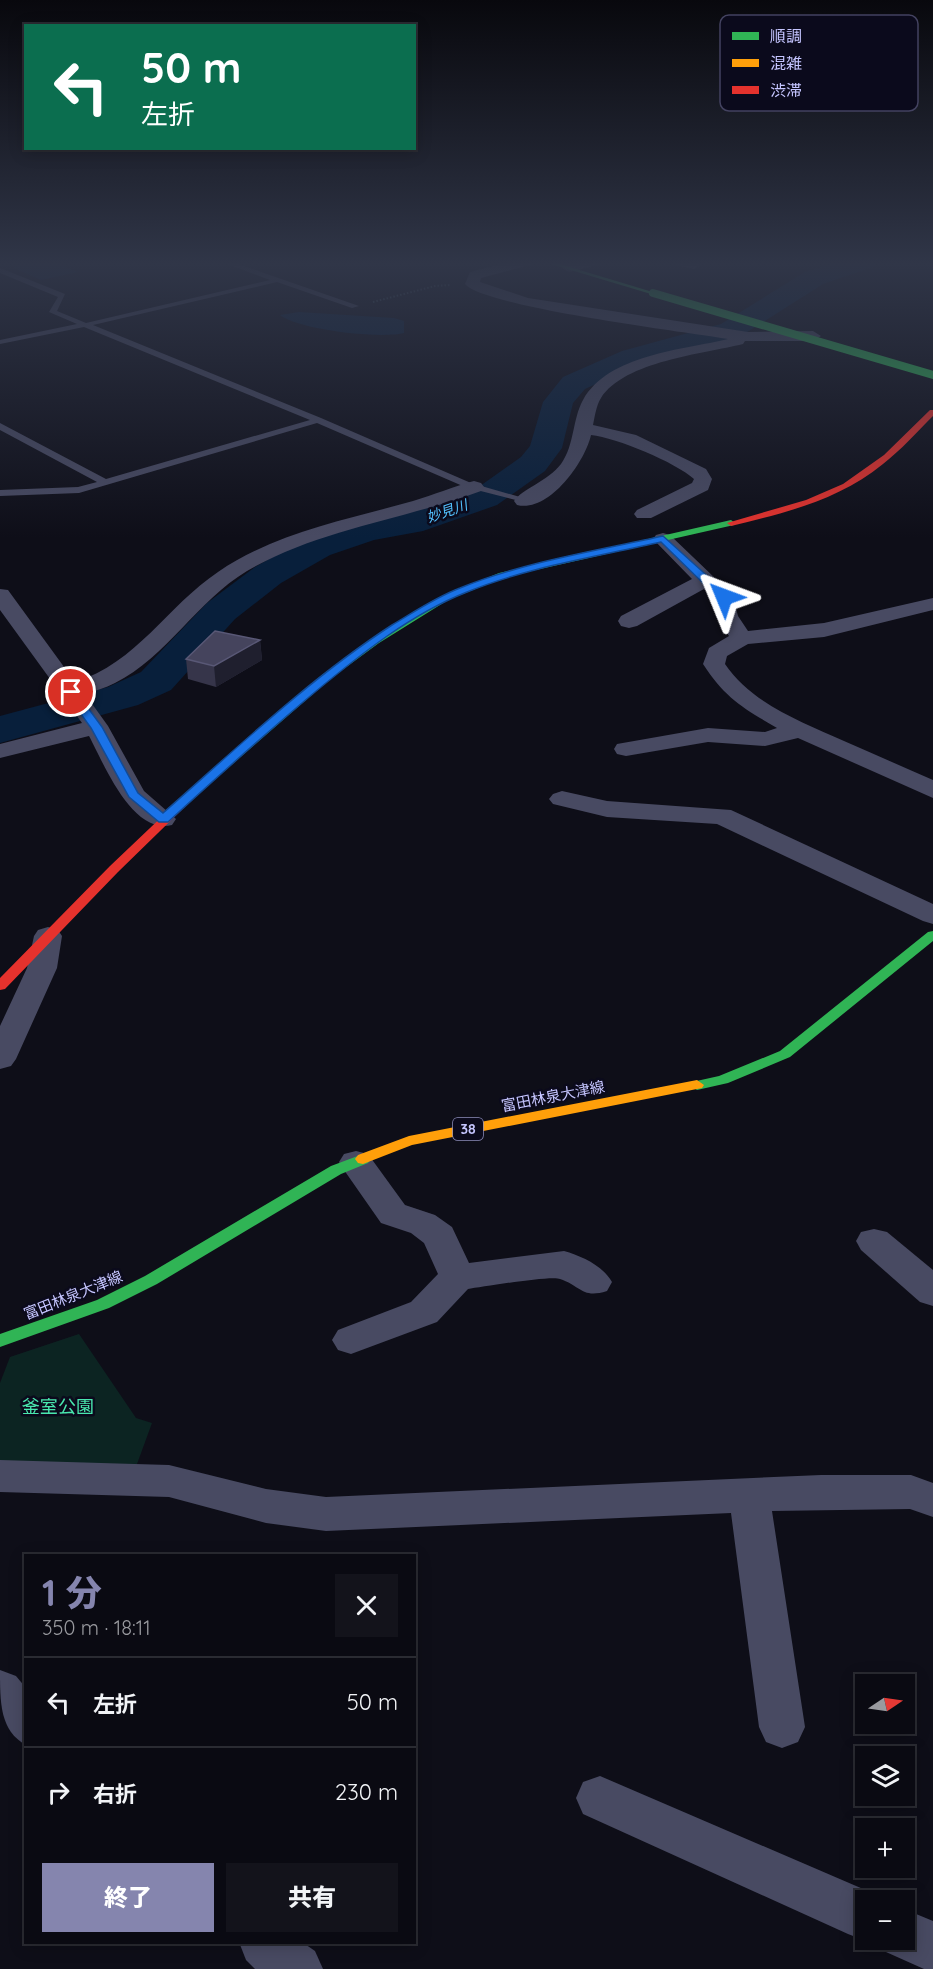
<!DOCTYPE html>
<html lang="ja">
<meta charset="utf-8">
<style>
:root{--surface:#0a0a12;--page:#13131b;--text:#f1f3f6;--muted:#999a9f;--line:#2a2b32;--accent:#8585ae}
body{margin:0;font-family:Quicksand,"Noto Sans JP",sans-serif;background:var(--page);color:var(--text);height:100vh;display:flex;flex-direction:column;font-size:22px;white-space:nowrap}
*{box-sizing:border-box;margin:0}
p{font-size:20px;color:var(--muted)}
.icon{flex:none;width:33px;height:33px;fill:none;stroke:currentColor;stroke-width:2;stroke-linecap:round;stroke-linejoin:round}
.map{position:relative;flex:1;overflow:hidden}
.details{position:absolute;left:24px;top:1554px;width:392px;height:390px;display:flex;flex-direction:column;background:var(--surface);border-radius:0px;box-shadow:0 3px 15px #0003,0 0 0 2px var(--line)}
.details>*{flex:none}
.top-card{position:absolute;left:24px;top:24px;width:392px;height:126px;border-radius:0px;box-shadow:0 3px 15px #0003,0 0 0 2px var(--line);background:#0b6e4f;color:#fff;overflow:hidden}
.needle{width:39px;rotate:77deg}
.fabs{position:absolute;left:855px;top:1674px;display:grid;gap:12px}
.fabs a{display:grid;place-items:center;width:60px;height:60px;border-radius:0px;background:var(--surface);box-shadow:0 3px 15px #0003,0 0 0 2px var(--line);font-size:30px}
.pin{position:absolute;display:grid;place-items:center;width:51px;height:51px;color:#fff;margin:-26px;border:3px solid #fff;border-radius:50%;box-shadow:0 2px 6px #0007}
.me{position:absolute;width:66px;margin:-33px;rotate:314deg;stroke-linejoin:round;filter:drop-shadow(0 0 4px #0008)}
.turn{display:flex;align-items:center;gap:21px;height:126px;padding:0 18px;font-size:27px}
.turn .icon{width:78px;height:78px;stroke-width:2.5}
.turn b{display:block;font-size:42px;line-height:51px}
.round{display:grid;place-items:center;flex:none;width:63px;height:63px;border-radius:0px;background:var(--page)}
.overview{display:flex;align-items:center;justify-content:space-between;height:102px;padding:0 18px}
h1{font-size:36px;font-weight:800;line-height:45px;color:var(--accent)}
.button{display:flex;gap:12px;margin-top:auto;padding:12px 18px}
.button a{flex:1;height:69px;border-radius:0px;background:var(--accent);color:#fff;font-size:24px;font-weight:800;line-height:69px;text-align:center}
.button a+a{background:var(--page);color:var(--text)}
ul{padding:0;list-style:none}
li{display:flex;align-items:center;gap:18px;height:90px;padding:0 18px;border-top:2px solid var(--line)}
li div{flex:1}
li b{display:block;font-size:22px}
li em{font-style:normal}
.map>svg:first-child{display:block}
.green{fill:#0c2422}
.water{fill:#081f3b}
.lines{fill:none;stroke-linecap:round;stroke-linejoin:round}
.river{fill:#081f3b;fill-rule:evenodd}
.path{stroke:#41545f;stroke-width:2;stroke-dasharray:1.5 2;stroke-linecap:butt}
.lane{fill:#484a62;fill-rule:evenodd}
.street{fill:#484a62;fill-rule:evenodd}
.fast{fill:#30b455;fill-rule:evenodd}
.slow{fill:#ff9f0a;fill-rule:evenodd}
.jam{fill:#e5322d;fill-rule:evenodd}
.fast-bridge{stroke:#30b455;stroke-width:8}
.wall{fill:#36354a}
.shaded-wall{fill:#1f1f2e}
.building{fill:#45445d;stroke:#595876;stroke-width:1.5}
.route{fill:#1a73e8;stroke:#114b97;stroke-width:1.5}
.labels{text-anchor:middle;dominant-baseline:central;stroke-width:5;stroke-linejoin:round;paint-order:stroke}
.far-water-label{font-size:14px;font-style:italic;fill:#53c2ff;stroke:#0b0a1c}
.shield{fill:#0b0a1c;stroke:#8d8dbb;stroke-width:1.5}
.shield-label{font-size:14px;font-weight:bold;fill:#c5c5ff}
.street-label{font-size:15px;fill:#c5c5ff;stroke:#0b0a1c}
.near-park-label{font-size:18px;fill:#49e7ae;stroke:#0b0a1c}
.key{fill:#0b0a1c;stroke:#434260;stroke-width:1.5}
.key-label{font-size:16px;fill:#c5c5ff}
</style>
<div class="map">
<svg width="933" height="1969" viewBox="0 0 933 1969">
<rect width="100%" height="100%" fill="#0e0e18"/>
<path class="green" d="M79,1334L136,1418L152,1423L137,1464L0,1463V1383L10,1357Z"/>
<g class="water">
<path d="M38,262H53L78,272L41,280L12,267Z"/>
<path d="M299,312L394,318L404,321V333C380,339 299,330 280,315Z"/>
</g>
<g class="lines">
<path class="river" d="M838,262H877L873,267L823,284L741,336L642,363L585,389L573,403L562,448L545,471L497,505L423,531L374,540L330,555L281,583L235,619L171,690L138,705L0,743V716L108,687L141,672L207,603L255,567L304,539L354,523L403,514L473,491L521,457L530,446L543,402L563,377L622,351L721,324L805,272Z"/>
<path class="path" d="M373,302L435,286L450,285"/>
<path class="lane" d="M222,262H232L359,306L352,308L277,282L93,325L321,418L471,483L527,499V503L465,487L317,423L79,493L0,496V490L78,487L97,482L0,430V423L106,479L310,420L84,327L0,344V340L77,324L49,312L58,297L0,273V268L65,294L57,311L86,323L270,280Z"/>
<g class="street">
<path d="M509,262H532L530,265L481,278L480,282L528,298L748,332L813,331L821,336L813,341H745L743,344C703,354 625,361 601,398C596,406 595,416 593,425L636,435L706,469L712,479L708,490L651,518H637L634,514L637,510L692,483L694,479C675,462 617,438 591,435C585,462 549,513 517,505L514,501C522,489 548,481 561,464C575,444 572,420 583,400C609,354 683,350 728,339C687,332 484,307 465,284L470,272Z"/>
<path d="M576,262H600L598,265L569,272L562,268L564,265Z"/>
<path d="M674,262H699L701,265L694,269L676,265Z"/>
<path d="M474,481L481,483L484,487L481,491C403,520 319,529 247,571C197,601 167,657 115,683C105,688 95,691 85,694L108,726L144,791L176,819L172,825C132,835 104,764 89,736L0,758V744L82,723L0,610V589L8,590L75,682C137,663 167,606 218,572C277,532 346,520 413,501C434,495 454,486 474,481Z"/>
<path d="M663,533L670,535L717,580L730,586L738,616L748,631L824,623L933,598V610L824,637L748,644L727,656L725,664C752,704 802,722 844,741C874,754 903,767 933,780V798L798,738L765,746L708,742L626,756L617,754L614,749L617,744L708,728L765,732L777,728C743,708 725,698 703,664L709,648L729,636L716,616L712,594L704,589L637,626L629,628L621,626L618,621L621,616L692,579L653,539L656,535Z"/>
<path d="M562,791L607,801L731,810L933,904V924L923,921L717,824L607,817L553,804L549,799L553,794Z"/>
<path d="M48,927L58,930L62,936L57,968L16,1059L11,1066L0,1069V1026L27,968L34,936L38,930Z"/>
<path d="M356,1151L368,1154L405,1205L435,1215L452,1227L469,1263L564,1251C582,1256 603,1266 612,1282L607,1291C582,1299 581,1286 560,1279C552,1275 482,1287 468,1289L437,1322L351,1354L338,1350L332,1340L338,1330L411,1302L438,1274L424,1243L411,1233L381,1223L344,1170L339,1162L344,1154Z"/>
<path d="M874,1229L887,1232L933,1270V1306L920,1302L861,1250L856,1241L861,1232Z"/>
<path d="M0,1460L169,1465L266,1489L326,1497L821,1475H911L933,1483V1517L910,1509L772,1511L805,1727L798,1742L782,1748L766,1742L759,1727L731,1513L326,1531L266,1523L169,1497L0,1492Z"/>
<path d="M0,1670L16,1676L26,1688V1745C0,1731 0,1703 0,1670Z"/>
<path d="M600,1776L884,1898L885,1900H866V1940H870L866,1941L848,1934L583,1814L576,1798L583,1782Z"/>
<path d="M904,1909L933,1921V1969H924L886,1952L881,1940H904Z"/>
<path d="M239,1942H302L315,1951L323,1969H255L246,1960Z"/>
</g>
<g class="fast">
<path d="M544,262H553L656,293L651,294Z"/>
<path d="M731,520L735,523L734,525L505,577L448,600L379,643L330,679L198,794H190L188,792L322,675L371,639L442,596L499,573Z"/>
<path d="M933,931V941L790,1057L728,1083L697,1090L690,1085L692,1082L719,1076L780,1051L928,932Z"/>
<path d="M363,1154L368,1155L371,1159L368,1163L341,1174L157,1284L109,1308L0,1347V1334L97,1300L145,1276L331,1166Z"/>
</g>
<path class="slow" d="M697,1080L704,1085L702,1088L412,1145L363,1164L358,1163L355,1159L358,1155L409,1136Z"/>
<g class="jam">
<path d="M930,410H933V416C917,432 901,450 883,464C839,500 785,513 731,526L727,523L806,500L843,484L884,455Z"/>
<path d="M194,789L200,792L198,794L118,872L5,989L0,990V978L110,866L190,790Z"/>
</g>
<path class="fast-bridge" d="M653,293L933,375"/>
</g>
<path class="wall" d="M260,640L262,660L216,687L188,679L186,659Z"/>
<path class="shaded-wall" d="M260,640L262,660L216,687L214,666Z"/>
<path class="building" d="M215,631L260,640L214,666L186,659Z"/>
<linearGradient id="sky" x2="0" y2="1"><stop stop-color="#08080d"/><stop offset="0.49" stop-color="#303648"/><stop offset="1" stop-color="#303648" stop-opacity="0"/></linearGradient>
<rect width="933" height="538" fill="url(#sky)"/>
<path class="route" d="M663,536L713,581L726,589L729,597L728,600H721L718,592L706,586L661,542C596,557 528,567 467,592C411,614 361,654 315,692C265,734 216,778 168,822H159L129,797L91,728L65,692L71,689L75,690L102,727L138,793L163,813C237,748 309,679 392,625C414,612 436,597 460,588C524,562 595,551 663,536Z"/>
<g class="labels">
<g class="far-water-label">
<text transform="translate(447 511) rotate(-19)">妙見川</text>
</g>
<rect class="shield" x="453" y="1118" width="30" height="22" rx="4.5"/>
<g class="shield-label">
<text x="468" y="1129">38</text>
</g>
<g class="street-label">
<text transform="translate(553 1096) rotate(-11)">富田林泉大津線</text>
<text transform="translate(73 1295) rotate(-22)">富田林泉大津線</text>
</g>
<g class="near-park-label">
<text x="58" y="1406">釜室公園</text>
</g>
</g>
<rect x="720" y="15" width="198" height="96" rx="9" class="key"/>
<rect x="732" y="32" width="27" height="8" fill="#30b455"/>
<rect x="732" y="59" width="27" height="8" fill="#ff9f0a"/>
<rect x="732" y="86" width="27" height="8" fill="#e5322d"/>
<g class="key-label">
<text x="770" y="42">順調</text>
<text x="770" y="69">混雑</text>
<text x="770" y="96">渋滞</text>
</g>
</svg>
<div class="fabs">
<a><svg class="needle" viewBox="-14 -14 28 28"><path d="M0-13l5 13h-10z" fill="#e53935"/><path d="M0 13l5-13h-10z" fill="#999a9f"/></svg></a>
<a><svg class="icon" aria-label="layers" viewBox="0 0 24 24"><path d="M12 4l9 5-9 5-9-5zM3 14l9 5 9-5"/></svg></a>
<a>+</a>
<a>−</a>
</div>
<div class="pin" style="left:71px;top:692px;background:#d93025"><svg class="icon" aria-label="arrive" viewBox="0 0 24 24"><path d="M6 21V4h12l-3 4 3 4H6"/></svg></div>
<svg class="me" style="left:724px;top:597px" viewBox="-20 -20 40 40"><path d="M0-17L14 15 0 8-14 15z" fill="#1a73e8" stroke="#fff" stroke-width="4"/></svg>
<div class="top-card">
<div class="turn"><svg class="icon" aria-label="left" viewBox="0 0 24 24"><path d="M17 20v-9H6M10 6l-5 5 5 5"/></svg><div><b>50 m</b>左折</div></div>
</div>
<section class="details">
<div class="overview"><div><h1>1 分</h1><p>350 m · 18:11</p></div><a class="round"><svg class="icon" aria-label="close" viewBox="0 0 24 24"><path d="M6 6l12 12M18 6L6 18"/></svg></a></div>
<ul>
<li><svg class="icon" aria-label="left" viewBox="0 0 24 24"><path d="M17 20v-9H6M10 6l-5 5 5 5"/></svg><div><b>左折</b></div><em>50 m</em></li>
<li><svg class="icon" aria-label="right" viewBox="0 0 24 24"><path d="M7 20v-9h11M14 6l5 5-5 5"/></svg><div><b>右折</b></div><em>230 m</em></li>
</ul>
<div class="button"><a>終了</a><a>共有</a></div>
</section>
</div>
